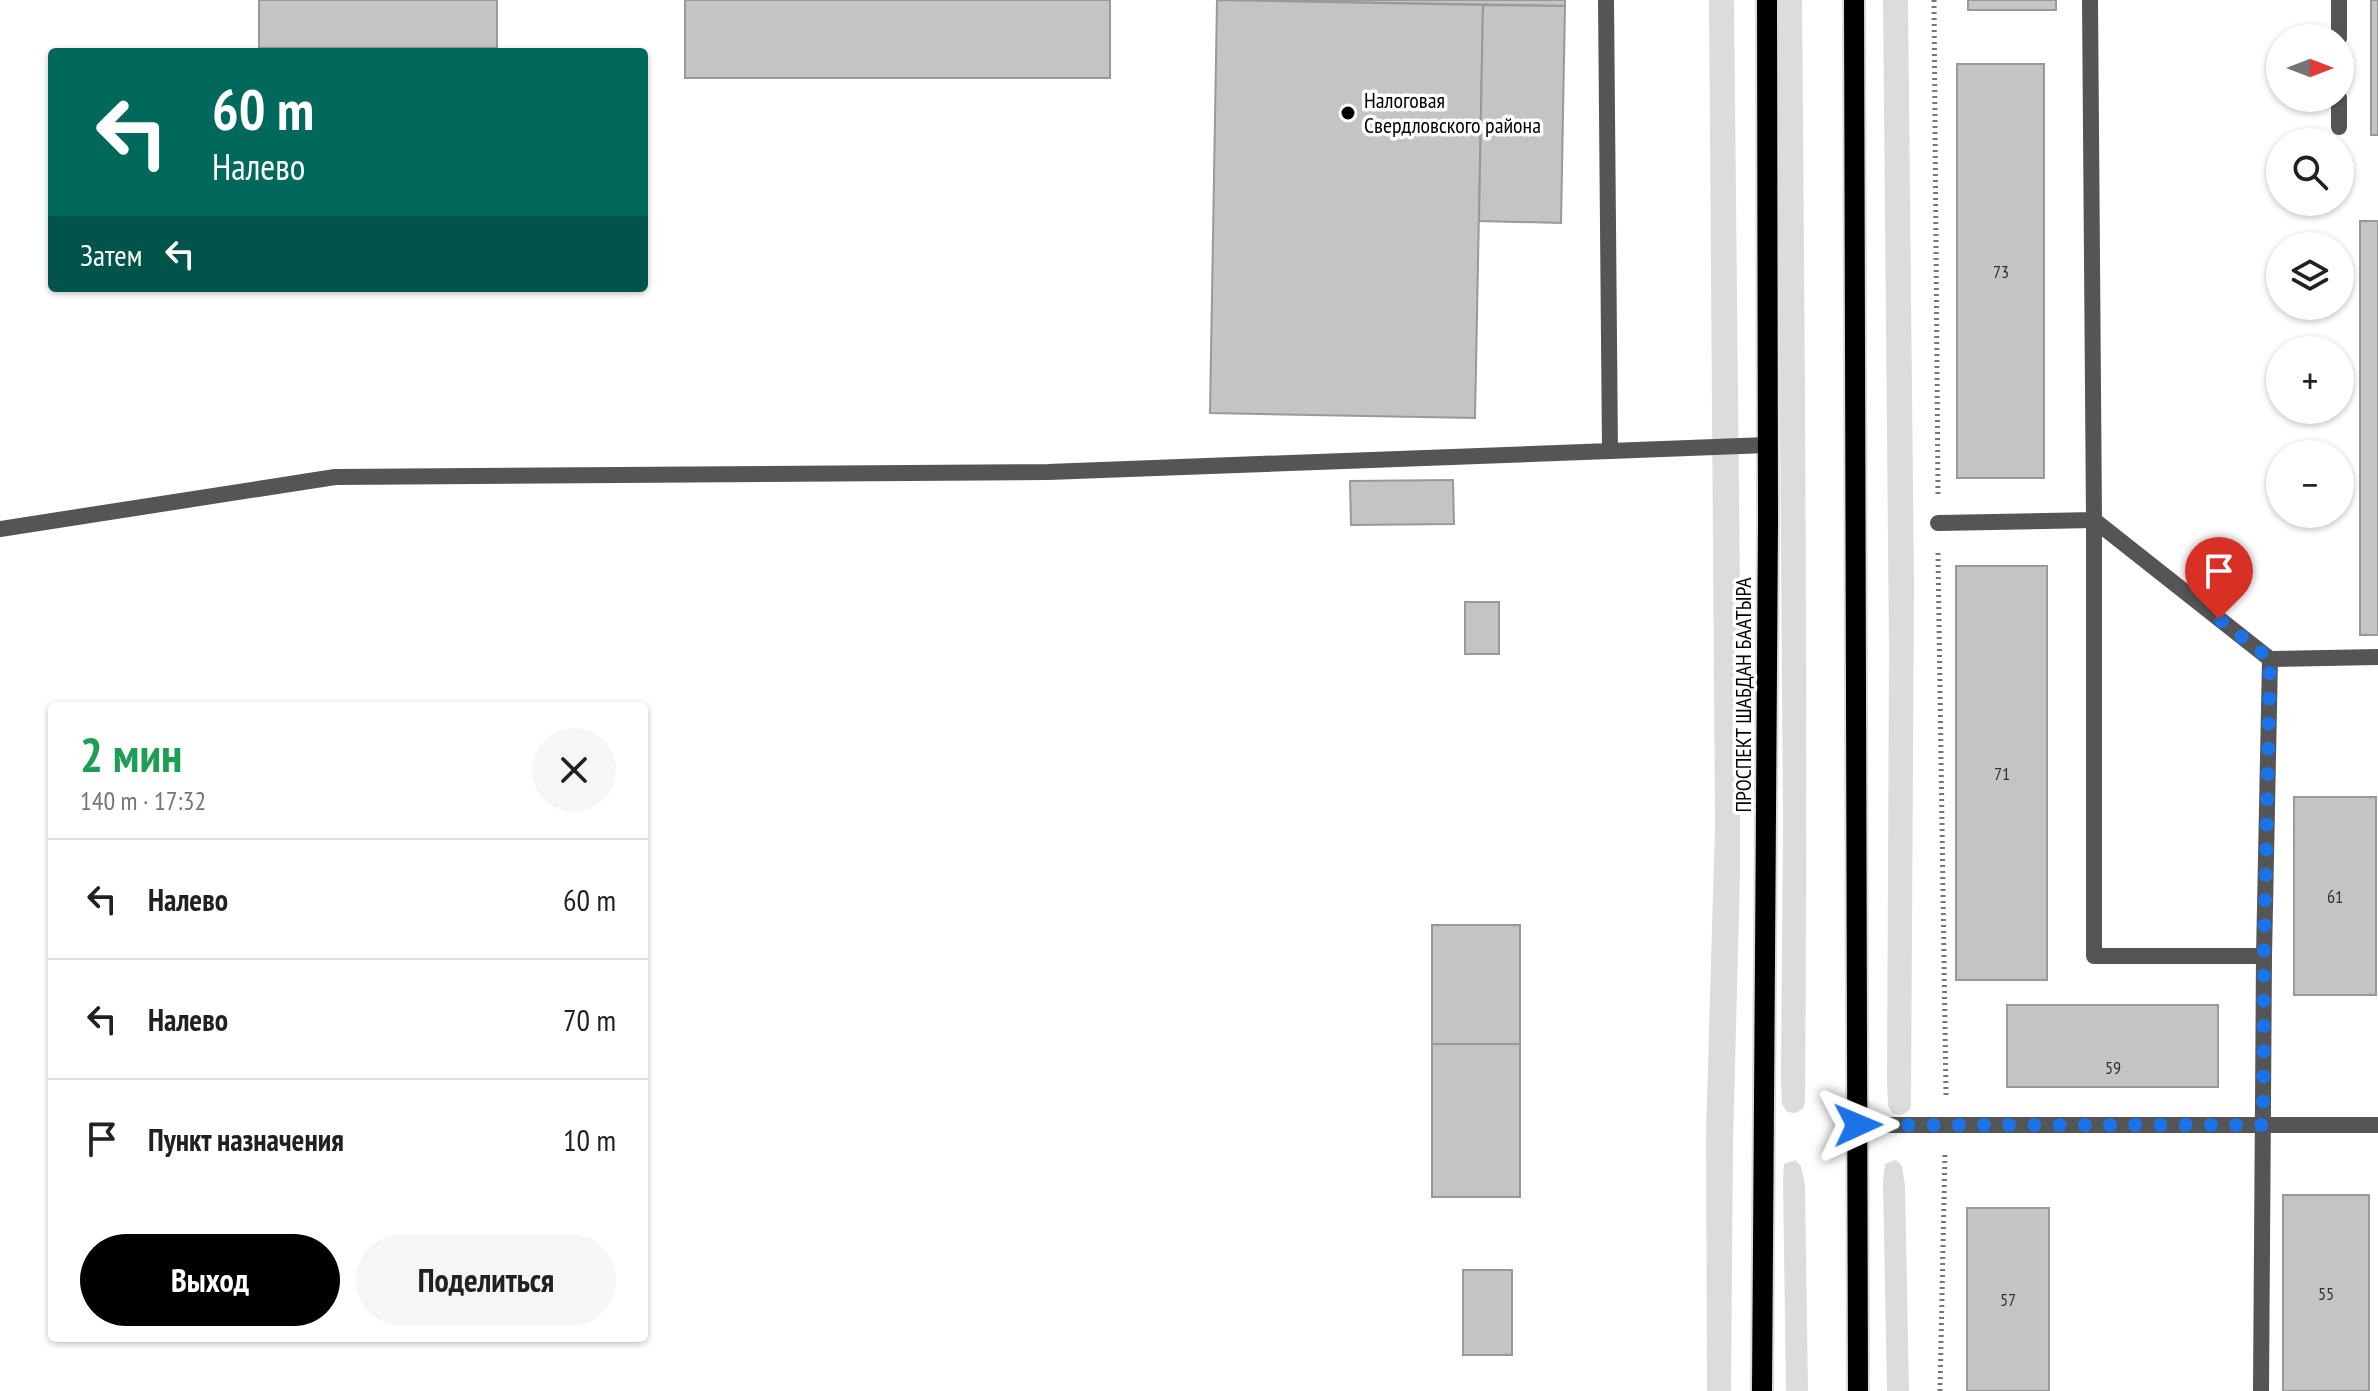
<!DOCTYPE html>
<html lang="ru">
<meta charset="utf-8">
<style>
:root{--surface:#fff;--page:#f6f6f6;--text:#202124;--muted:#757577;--line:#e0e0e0;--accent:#000}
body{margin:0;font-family:"PT Sans Narrow",sans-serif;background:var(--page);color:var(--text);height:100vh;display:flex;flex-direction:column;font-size:30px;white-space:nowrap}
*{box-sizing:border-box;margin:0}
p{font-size:26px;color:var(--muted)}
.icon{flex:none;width:44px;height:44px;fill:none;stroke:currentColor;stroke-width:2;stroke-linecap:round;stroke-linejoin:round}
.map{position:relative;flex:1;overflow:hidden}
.panel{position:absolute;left:48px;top:702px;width:600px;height:640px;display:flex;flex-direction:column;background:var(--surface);border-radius:8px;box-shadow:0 2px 6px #0004}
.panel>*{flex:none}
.guide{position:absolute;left:48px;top:48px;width:600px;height:244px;border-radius:8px;box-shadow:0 2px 6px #0004;background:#00695c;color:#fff;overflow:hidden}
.needle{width:52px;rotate:90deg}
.buttons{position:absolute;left:2266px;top:24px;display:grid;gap:16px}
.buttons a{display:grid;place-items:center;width:88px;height:88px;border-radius:50%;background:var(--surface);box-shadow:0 2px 6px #0004;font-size:40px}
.pin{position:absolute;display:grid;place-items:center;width:68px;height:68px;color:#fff;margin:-82px -34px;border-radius:50% 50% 50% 0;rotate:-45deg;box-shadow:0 0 8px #0007}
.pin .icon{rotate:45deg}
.me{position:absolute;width:88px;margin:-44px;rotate:89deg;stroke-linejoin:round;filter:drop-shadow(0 0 6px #0008)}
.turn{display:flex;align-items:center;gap:28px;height:168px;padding:0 32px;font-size:36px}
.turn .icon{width:104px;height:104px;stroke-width:2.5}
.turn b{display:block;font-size:56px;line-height:68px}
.then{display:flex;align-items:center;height:76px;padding:0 32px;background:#0003;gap:16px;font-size:30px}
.round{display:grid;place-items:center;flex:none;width:84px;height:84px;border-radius:42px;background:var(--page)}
.summary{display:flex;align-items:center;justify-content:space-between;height:136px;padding:0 32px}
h1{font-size:48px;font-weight:700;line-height:60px;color:#1e9e55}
.button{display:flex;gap:16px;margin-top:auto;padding:16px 32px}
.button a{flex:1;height:92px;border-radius:48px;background:var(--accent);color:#fff;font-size:32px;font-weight:700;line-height:92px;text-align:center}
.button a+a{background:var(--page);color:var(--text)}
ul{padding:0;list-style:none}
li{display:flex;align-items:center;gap:24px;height:120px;padding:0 32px;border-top:2px solid var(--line)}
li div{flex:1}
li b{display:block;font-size:30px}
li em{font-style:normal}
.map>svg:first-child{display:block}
.green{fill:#dcdcdc}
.building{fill:#c4c4c4;stroke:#999;stroke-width:2}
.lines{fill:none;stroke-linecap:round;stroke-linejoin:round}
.primary-casing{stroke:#dbdbdb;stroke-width:24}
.path{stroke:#777;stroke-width:5;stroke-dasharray:2 4;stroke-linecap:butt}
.service{stroke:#555;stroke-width:16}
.minor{stroke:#555;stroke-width:16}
.primary{stroke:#000;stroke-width:20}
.route{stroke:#1a73e8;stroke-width:14;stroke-dasharray:0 25.2}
.poi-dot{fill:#000;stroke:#fff;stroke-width:3}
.labels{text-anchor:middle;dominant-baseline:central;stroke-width:7;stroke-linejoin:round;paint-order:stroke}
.number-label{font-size:18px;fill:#313131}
.poi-label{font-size:22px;fill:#000;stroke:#fff;text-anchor:start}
.street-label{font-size:22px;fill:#000;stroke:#fff}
</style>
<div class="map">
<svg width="2378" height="1391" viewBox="0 0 2378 1391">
<rect width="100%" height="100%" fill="#fff"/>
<g class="green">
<path d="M1709,0H1734L1740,590V875L1733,1143L1731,1391H1707L1706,1136L1715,825Z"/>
<path d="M1777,0H1802C1805,367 1808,734 1805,1102L1803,1109L1795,1113L1787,1112L1782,1104L1781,1080L1783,818Z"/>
<path d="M1883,0H1908L1914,585L1911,1104L1910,1110L1902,1115L1893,1114L1888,1106L1887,1082L1889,651Z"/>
<path d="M1795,1160L1801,1166L1805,1185L1808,1391H1786L1783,1181L1784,1164Z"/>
<path d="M1896,1160L1902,1166L1905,1185L1909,1391H1887L1883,1182L1885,1164Z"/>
</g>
<g class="building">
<rect x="259" y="0" width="238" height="48"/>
<rect x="685" y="0" width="425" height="78"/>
<path d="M1217,0H1565V6Z"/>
<path d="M1217,0L1483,5L1475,418L1210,413Z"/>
<rect x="1968" y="0" width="88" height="10"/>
<rect x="2371" y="0" width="7" height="135"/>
<path d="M1483,5L1565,6L1561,223L1479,221Z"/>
<rect x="1957" y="64" width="87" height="414"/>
<rect x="2360" y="221" width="18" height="414"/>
<path d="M1453,480L1454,524L1351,525L1350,481Z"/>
<rect x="1956" y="566" width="91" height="414"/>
<rect x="1465" y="602" width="34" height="52"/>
<rect x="2294" y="797" width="82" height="198"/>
<rect x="1432" y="925" width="88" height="119"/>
<rect x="2007" y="1005" width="211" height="82"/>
<rect x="1432" y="1044" width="88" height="153"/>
<rect x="2283" y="1195" width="86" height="196"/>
<rect x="1967" y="1208" width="82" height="183"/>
<rect x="1463" y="1270" width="49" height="85"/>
</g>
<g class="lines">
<g class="primary-casing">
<g id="primary">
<path d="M1854,0L1858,1391"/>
<path d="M1762,1391L1768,522L1767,0"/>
</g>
</g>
<g class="path">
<path d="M1934,0L1938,495"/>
<path d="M1938,553L1946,1095"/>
<path d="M1940,1391L1945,1153"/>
</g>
<g class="service">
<path d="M2339,0V38"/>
<path d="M2339,98V127"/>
<path d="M2094,520V956H2264L2270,659L2378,657"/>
<path d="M2094,520L2270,659"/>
<path d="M1938,523L2094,520L2090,0"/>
<path d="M1858,1125H2378"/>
<path d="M2261,1391L2264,956"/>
</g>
<g class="minor">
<path d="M1610,451L1767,445"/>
<path d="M0,529L335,477L1048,472L1610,451L1606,0"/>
</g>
<use href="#primary" class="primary"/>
</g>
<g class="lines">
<path class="route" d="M1858,1125H2263L2264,956L2270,659L2219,619"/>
</g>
<circle class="poi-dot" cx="1348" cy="113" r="8"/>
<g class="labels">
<g class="number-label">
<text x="2001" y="271">73</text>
<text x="2002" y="773">71</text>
<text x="2335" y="896">61</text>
<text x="2113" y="1067">59</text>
<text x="2326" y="1293">55</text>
<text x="2008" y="1299">57</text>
</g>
<g class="poi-label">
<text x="1364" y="100">Налоговая<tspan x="1364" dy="25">Свердловского района</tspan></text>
</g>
<g class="street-label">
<text transform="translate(1743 695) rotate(-90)">ПРОСПЕКТ ШАБДАН БААТЫРА</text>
</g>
</g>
</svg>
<div class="buttons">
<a><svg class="needle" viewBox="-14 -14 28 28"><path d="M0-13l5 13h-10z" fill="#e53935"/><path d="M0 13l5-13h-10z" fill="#757577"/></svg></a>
<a><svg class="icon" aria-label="search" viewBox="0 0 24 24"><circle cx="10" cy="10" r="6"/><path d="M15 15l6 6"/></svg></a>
<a><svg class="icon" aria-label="layers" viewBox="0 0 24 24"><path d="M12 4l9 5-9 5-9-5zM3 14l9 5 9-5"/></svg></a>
<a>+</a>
<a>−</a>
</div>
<div class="pin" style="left:2219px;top:619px;background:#d93025"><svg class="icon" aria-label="arrive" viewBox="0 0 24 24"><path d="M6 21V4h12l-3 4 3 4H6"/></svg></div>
<svg class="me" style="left:1858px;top:1125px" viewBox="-20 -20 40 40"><path d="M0-17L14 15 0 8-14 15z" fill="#1a73e8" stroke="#fff" stroke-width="4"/></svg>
<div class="guide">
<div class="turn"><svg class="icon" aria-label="left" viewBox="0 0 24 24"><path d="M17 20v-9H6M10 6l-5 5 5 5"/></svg><div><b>60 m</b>Налево</div></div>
<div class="then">Затем<svg class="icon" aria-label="left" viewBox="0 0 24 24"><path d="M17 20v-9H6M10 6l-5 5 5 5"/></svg></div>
</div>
<section class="panel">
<div class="summary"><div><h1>2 мин</h1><p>140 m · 17:32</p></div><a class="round"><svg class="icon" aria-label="close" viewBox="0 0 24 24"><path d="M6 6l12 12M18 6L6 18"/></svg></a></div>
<ul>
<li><svg class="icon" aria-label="left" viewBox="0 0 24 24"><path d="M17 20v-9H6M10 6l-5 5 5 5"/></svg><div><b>Налево</b></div><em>60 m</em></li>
<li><svg class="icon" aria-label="left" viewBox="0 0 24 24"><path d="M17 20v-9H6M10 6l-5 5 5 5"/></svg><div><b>Налево</b></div><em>70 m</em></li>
<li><svg class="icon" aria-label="arrive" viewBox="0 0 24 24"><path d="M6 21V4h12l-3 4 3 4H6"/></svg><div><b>Пункт назначения</b></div><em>10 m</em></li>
</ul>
<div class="button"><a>Выход</a><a>Поделиться</a></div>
</section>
</div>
